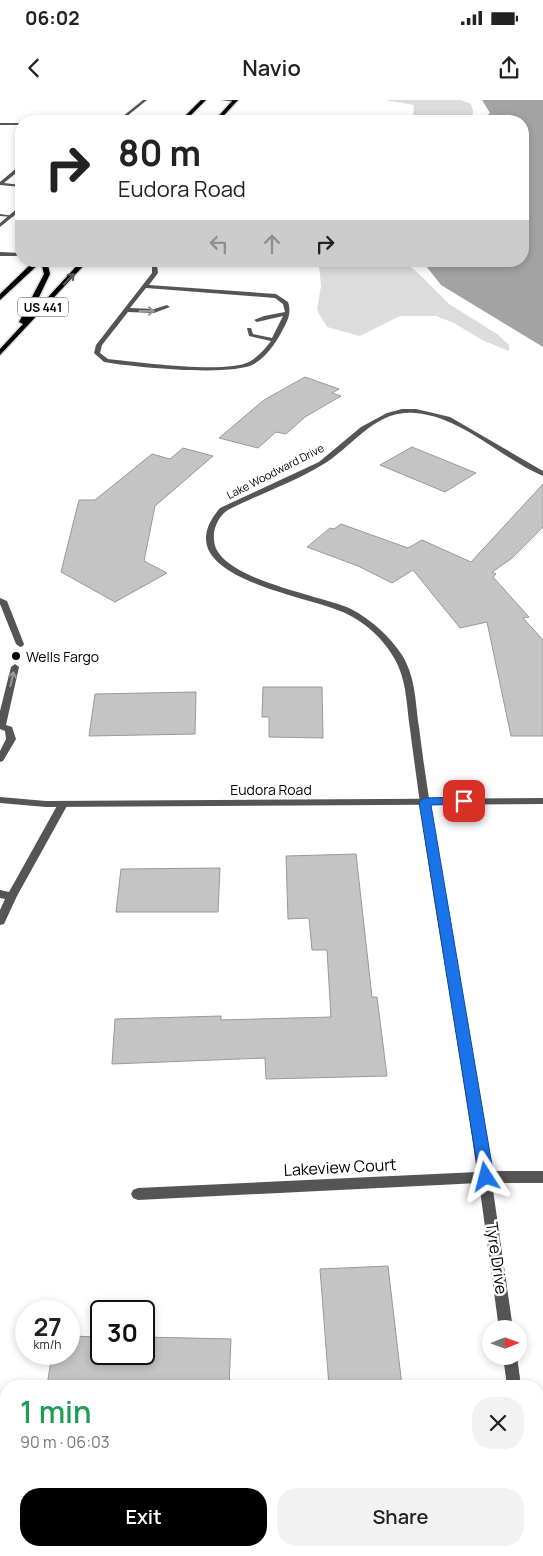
<!DOCTYPE html>
<meta charset="utf-8">
<style>
:root{--surface:#fff;--page:#f2f2f2;--text:#222;--muted:#767676;--accent:#000}
body{margin:0;font-family:Manrope,sans-serif;background:var(--page);color:var(--text);height:100vh;display:flex;flex-direction:column;font-size:19px;white-space:nowrap}
*{box-sizing:border-box;margin:0}
p{font-size:16px;color:var(--muted)}
.icon{flex:none;width:28px;height:28px;fill:none;stroke:currentColor;stroke-width:2;stroke-linecap:round;stroke-linejoin:round}
.map{position:relative;flex:1;overflow:hidden}
.sheet{position:absolute;left:0px;top:1280px;width:544px;height:176px;display:flex;flex-direction:column;background:var(--surface);border-radius:20px 20px 0 0;box-shadow:0 2px 8px #0003}
.sheet>*{flex:none}
.top-card{position:absolute;left:15px;top:15px;width:514px;height:152px;border-radius:20px;box-shadow:0 2px 8px #0003;background:#fff;color:var(--text);overflow:hidden}
.needle{width:32px;rotate:89deg}
.buttons{position:absolute;left:482px;top:1220px;display:grid;gap:10px}
.buttons a{display:grid;place-items:center;width:45px;height:45px;border-radius:50%;background:var(--surface);box-shadow:0 2px 8px #0003;font-size:25px}
.speed{position:absolute;left:15px;top:1200px;display:flex;gap:10px;font-size:25px;font-weight:700;text-align:center}
.speed>*{display:grid;place-content:center;width:65px;height:65px;border-radius:50%;background:var(--surface);box-shadow:0 2px 8px #0003;line-height:1}
.speed small{font-size:12px;font-weight:400}
.speed .limit{border:2px solid #111;border-radius:8px;background:#fff;color:#111}
.pin{position:absolute;display:grid;place-items:center;width:42px;height:42px;color:#fff;margin:-21px;border-radius:10px;box-shadow:0 2px 8px #0006}
.me{position:absolute;width:55px;margin:-28px;rotate:351deg;stroke-linejoin:round;filter:drop-shadow(0 0 4px #0008)}
.turn{display:flex;align-items:center;gap:18px;height:105px;padding:0 20px;font-size:22px}
.turn .icon{width:65px;height:65px;stroke-width:2.5}
.turn b{display:block;font-size:35px;line-height:42px}
.lanes{display:flex;align-items:center;height:48px;padding:0 20px;background:#0003;justify-content:center;gap:25px;direction:ltr}
.lanes .off{opacity:.35}
.round{display:grid;place-items:center;flex:none;width:52px;height:52px;border-radius:20px;background:var(--page)}
.summary{display:flex;align-items:center;justify-content:space-between;height:85px;padding:0 20px}
h1{font-size:30px;font-weight:600;line-height:38px;color:#1e9e55}
.primary-button{display:flex;gap:10px;margin-top:auto;padding:10px 20px}
.primary-button a{flex:1;height:58px;border-radius:20px;background:var(--accent);color:#fff;font-size:20px;font-weight:600;line-height:58px;text-align:center}
.primary-button a+a{background:var(--page);color:var(--text)}
.status{display:flex;justify-content:space-between;align-items:center;height:35px;padding:0 25px;background:var(--surface);direction:ltr}
.status svg{height:14px;fill:currentColor}
header{display:flex;justify-content:space-between;align-items:center;height:65px;padding:0 20px;background:var(--surface);font-size:22px;font-weight:600}
.map>svg:first-child{display:block}
.green{fill:#dcdcdc}
.water{fill:#a3a3a3}
.building{fill:#c4c4c4;stroke:#999}
.lines{fill:none;stroke-linecap:round;stroke-linejoin:round}
.primary-casing{stroke:#dbdbdb;stroke-width:3}
.service{fill:#555;fill-rule:evenodd}
.minor{fill:#555;fill-rule:evenodd}
.tertiary{fill:#555;fill-rule:evenodd}
.primary{fill:#000;fill-rule:evenodd}
.oneway{stroke:#595959}
.oneway2{stroke:#999}
.route{fill:#1a73e8;stroke:#114b97}
.poi-dot{fill:#000;stroke:#fff;stroke-width:2}
.labels{text-anchor:middle;dominant-baseline:central;stroke-width:5;stroke-linejoin:round;paint-order:stroke}
.far-street-label{font-size:11px;fill:#000;stroke:#fff}
.shield{fill:#fff;stroke:#4c4c4c;stroke-width:1}
.shield-label{font-size:12px;font-weight:bold;fill:#000}
.poi-label{font-size:14px;fill:#000;stroke:#fff;text-anchor:start}
.street-label{font-size:14px;fill:#000;stroke:#fff}
.near-street-label{font-size:16px;fill:#000;stroke:#fff}
</style>
<div class="status"><b>06:02</b><svg viewBox="0 0 49 12"><path d="M0 12V9h3v3zM5 12V6h3v6zM10 12V3h3v9zM15 12V0h3v12zM26 1h20v11H26zM47 4h2v5h-2z"/></svg></div>
<header><svg class="icon" aria-label="back" viewBox="0 0 24 24"><path d="M15 5l-7 7 7 7"/></svg>Navio<svg class="icon" aria-label="share" viewBox="0 0 24 24"><path d="M12 15V3M7 8l5-5 5 5M5 13v7h14v-7"/></svg></header>
<div class="map">
<svg width="543" height="1456" viewBox="0 0 543 1456">
<rect width="100%" height="100%" fill="#fff"/>
<g class="green">
<path d="M385,0H461L471,4L473,11L472,21H407L413,16L414,5Z"/>
<path d="M308,161H402L416,171L449,204L497,234L509,245V251L482,240L454,223L436,216H400L360,236L327,227L317,210L321,186L319,165Z"/>
</g>
<path class="water" d="M482,0H543V247L441,185L422,161H522V21H480L490,13Z"/>
<g class="building">
<path d="M305,277L339,289L332,293L341,296L305,317L286,334L276,332L258,348L219,338L264,300Z"/>
<path d="M412,347L476,373L445,392L380,365Z"/>
<path d="M183,348L213,356L155,406L144,461L167,473L115,502L61,472L79,400H95L152,354L170,359Z"/>
<path d="M543,384V427L511,459L492,472L496,474L493,477L529,517L523,518L543,540V636H511L487,522L460,528L413,470L392,483L358,466L307,447L330,428L334,429L341,424L408,448L422,440L471,462Z"/>
<path d="M263,587H322L323,638L269,637V617H262Z"/>
<path d="M196,592L195,634L89,636L95,594Z"/>
<path d="M356,754L372,897H377L387,976L266,979L265,958L112,964L115,919L221,916V920L331,917L327,850H312L309,818L288,819L286,756Z"/>
<path d="M220,768L218,812H116L121,769Z"/>
<path d="M388,1166L402,1286H329L320,1169Z"/>
<path d="M69,1236L101,1237V1254H144V1237L231,1239L229,1286H47L52,1254H69Z"/>
</g>
<g class="lines">
<g class="primary-casing">
<g id="primary">
<path d="M201,0H206L185,21H180Z"/>
<path d="M233,0H238L219,21H214Z"/>
<path d="M34,161H47L50,174L29,218L81,161H88L0,255V249L23,224L19,222L44,174L41,162L0,200V194Z"/>
</g>
</g>
<g class="service">
<path d="M19,66H21V69L4,83L21,85V87L0,85V82Z"/>
<path d="M0,114L14,116L12,117L0,116Z"/>
<path d="M0,152L21,153V156H0Z"/>
<path d="M152,164L157,165L158,173L149,185L276,194L288,202C292,214 287,222 281,233C275,244 266,257 254,264C231,277 132,267 104,262L94,253L96,245L152,173ZM146,188L275,198L283,204L285,212L264,216L254,220L257,222L283,216L272,238L253,234L251,228H247L249,236L271,241C265,249 258,257 249,262C225,274 137,262 108,259L100,253L102,245L128,212L154,213L170,207L167,205L154,209L130,208Z"/>
<path d="M0,498L7,501L24,544L23,546L20,547L16,544L0,504Z"/>
<path d="M15,564L19,567L6,625L12,627L16,639L3,661L0,662V651L6,639L5,631L0,629V611L11,567Z"/>
<path d="M63,701L68,704L17,796L4,824L0,825V810L5,799L0,798V790L9,792L58,704Z"/>
</g>
<g class="minor">
<path d="M143,0H147L121,21H117Z"/>
<path d="M220,0H237L238,1L236,2Z"/>
<rect x="0" y="23" width="21" height="2"/>
<path d="M19,107H21V110L0,127V123Z"/>
<path d="M402,309H416L450,317L543,371V376C500,358 463,317 415,313C375,309 353,347 322,365C299,379 273,389 249,400C241,404 231,407 224,413C217,420 213,430 214,439C214,479 321,495 351,509C372,520 389,536 402,555C416,578 415,601 419,627C423,660 428,692 433,724C450,840 472,955 490,1071H543V1083H492L513,1229H499L479,1083L138,1100L133,1098L131,1094L133,1090L138,1088L477,1072C461,956 440,842 423,727C419,694 414,661 410,629C406,601 407,577 391,553C380,536 365,523 347,514C310,495 160,478 220,408L319,362L361,327L387,313Z"/>
<path d="M503,1256H517L521,1286H507Z"/>
<path d="M538,1443L542,1444L543,1456H529L528,1450H538Z"/>
</g>
<path class="tertiary" d="M0,697L46,701L543,698V704L46,707L0,703Z"/>
<use href="#primary" class="primary"/>
</g>
<defs><path id="oneway-shaft" d="M-6 0H5M1.5-3L5.5 0L1.5 3" fill="none" stroke-width="1.6" stroke-linecap="round" stroke-linejoin="round" transform="scale(1.25)"/></defs>
<use class="oneway" href="#oneway-shaft" transform="translate(69 179) rotate(-47)"/>
<g class="oneway2">
<use href="#oneway-shaft" transform="translate(147 211)"/>
<use href="#oneway-shaft" transform="translate(12 579) rotate(-77)"/>
</g>
<path class="route" d="M464,697L468,699L469,701L468,704L431,705L494,1077L491,1082L486,1084L481,1082L479,1077L419,702L424,698Z"/>
<circle class="poi-dot" cx="16" cy="556" r="5"/>
<g class="labels">
<g class="far-street-label">
<text transform="translate(275 371) rotate(-27)">Lake Woodward Drive</text>
</g>
<rect class="shield" x="18" y="197.5" width="50" height="19" rx="4"/>
<g class="shield-label">
<text x="43" y="207">US 441</text>
</g>
<g class="poi-label">
<text x="26" y="556">Wells Fargo</text>
</g>
<g class="street-label">
<text x="271" y="689">Eudora Road</text>
</g>
<g class="near-street-label">
<text transform="translate(340 1067) rotate(-3)">Lakeview Court</text>
<text transform="translate(497 1158) rotate(82)">Tyre Drive</text>
</g>
</g>
</svg>
<div class="buttons">
<a><svg class="needle" viewBox="-14 -14 28 28"><path d="M0-13l5 13h-10z" fill="#e53935"/><path d="M0 13l5-13h-10z" fill="#767676"/></svg></a>
</div>
<div class="speed"><div>27<small>km/h</small></div><div class="limit">30</div></div>
<div class="pin" style="left:464px;top:701px;background:#d93025"><svg class="icon" aria-label="arrive" viewBox="0 0 24 24"><path d="M6 21V4h12l-3 4 3 4H6"/></svg></div>
<svg class="me" style="left:486px;top:1077px" viewBox="-20 -20 40 40"><path d="M0-17L14 15 0 8-14 15z" fill="#1a73e8" stroke="#fff" stroke-width="4"/></svg>
<div class="top-card">
<div class="turn"><svg class="icon" aria-label="right" viewBox="0 0 24 24"><path d="M7 20v-9h11M14 6l5 5-5 5"/></svg><div><b>80 m</b>Eudora Road</div></div>
<div class="lanes"><svg class="icon off" aria-label="left" viewBox="0 0 24 24"><path d="M17 20v-9H6M10 6l-5 5 5 5"/></svg><svg class="icon off" aria-label="ahead" viewBox="0 0 24 24"><path d="M12 20V5M6 11l6-6 6 6"/></svg><svg class="icon" aria-label="right" viewBox="0 0 24 24"><path d="M7 20v-9h11M14 6l5 5-5 5"/></svg></div>
</div>
<section class="sheet">
<div class="summary"><div><h1>1 min</h1><p>90 m · 06:03</p></div><a class="round"><svg class="icon" aria-label="close" viewBox="0 0 24 24"><path d="M6 6l12 12M18 6L6 18"/></svg></a></div>
<div class="primary-button"><a>Exit</a><a>Share</a></div>
</section>
</div>
